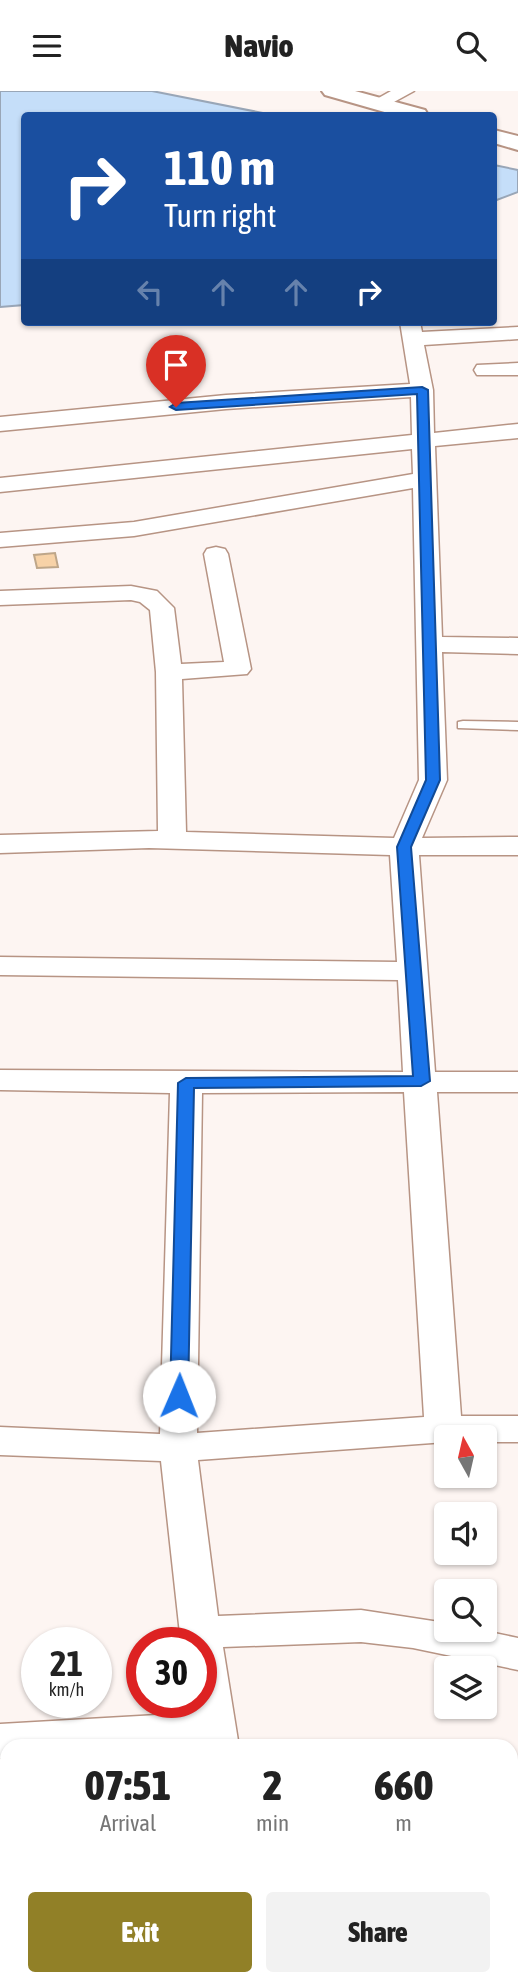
<!DOCTYPE html>
<style>
:root{--surface:#fff;--page:#f2f2f2;--text:#222;--muted:#767676;--accent:#918027}
body{margin:0;font-family:"Asap Condensed",sans-serif;background:var(--page);color:var(--text);height:100vh;display:flex;flex-direction:column;font-size:26px;white-space:nowrap}
*{box-sizing:border-box;margin:0}
p{font-size:23px;color:var(--muted)}
.icon{flex:none;width:38px;height:38px;fill:none;stroke:currentColor;stroke-width:2;stroke-linecap:round;stroke-linejoin:round}
.map{position:relative;flex:1;overflow:hidden}
.panel{position:absolute;left:0px;top:1648px;width:518px;height:247px;display:flex;flex-direction:column;background:var(--surface);border-radius:21px 21px 0 0;box-shadow:0 2px 5px #0004}
.panel>*{flex:none}
.hud{position:absolute;left:21px;top:21px;width:476px;height:214px;border-radius:7px;box-shadow:0 2px 5px #0004;background:#1a4fa0;color:#fff;overflow:hidden}
.needle{width:46px;rotate:352deg}
.buttons{position:absolute;left:434px;top:1334px;display:grid;gap:14px}
.buttons a{display:grid;place-items:center;width:63px;height:63px;border-radius:7px;background:var(--surface);box-shadow:0 2px 5px #0004;font-size:35px}
.speed{position:absolute;left:21px;top:1536px;display:flex;gap:14px;font-size:35px;font-weight:700;text-align:center}
.speed>*{display:grid;place-content:center;width:91px;height:91px;border-radius:50%;background:var(--surface);box-shadow:0 2px 5px #0004;line-height:1}
.speed small{font-size:18px;font-weight:400}
.speed .limit{border:10px solid #d22;background:#fff;color:#111}
.pin{position:absolute;display:grid;place-items:center;width:60px;height:60px;color:#fff;margin:-72px -30px;border-radius:50% 50% 50% 0;rotate:-45deg;box-shadow:0 0 7px #0007}
.pin .icon{rotate:45deg}
.me{position:absolute;width:77px;margin:-38px;rotate:1deg;stroke-linejoin:round;filter:drop-shadow(0 0 5px #0008)}
.turn{display:flex;align-items:center;gap:24px;height:147px;padding:0 28px;font-size:32px}
.turn .icon{width:91px;height:91px;stroke-width:2.5}
.turn b{display:block;font-size:49px;line-height:60px}
.lanes{display:flex;align-items:center;height:66px;padding:0 28px;background:#0003;justify-content:center;gap:35px;direction:ltr}
.lanes .off{opacity:.35}
.eta{display:flex;justify-content:space-evenly;align-items:center;height:119px;text-align:center}
.eta b{font-size:42px;font-weight:800;line-height:49px}
.action{display:flex;gap:14px;margin-top:auto;padding:14px 28px}
.action a{flex:1;height:80px;border-radius:7px;background:var(--accent);color:#fff;font-size:28px;font-weight:800;line-height:80px;text-align:center}
.action a+a{background:var(--page);color:var(--text)}
header{display:flex;justify-content:space-between;align-items:center;height:91px;padding:0 28px;background:var(--surface);font-size:32px;font-weight:800}
.map>svg:first-child{display:block}
.water{fill:#c5def9;stroke:#99a6b7;stroke-width:2}
.building{fill:#f7d2a7;stroke:#bea689;stroke-width:2}
.lines{fill:none;stroke-linecap:round;stroke-linejoin:round}
.lane-casing{stroke:#b79484;stroke-width:3}
.street-casing{stroke:#b79484;stroke-width:3}
.secondary-casing{stroke:#b79484;stroke-width:4}
.highway-casing{stroke:#d6d3d2;stroke-width:4}
.lane{fill:#fff;fill-rule:evenodd}
.street{fill:#fff;fill-rule:evenodd}
.secondary{fill:#fff;fill-rule:evenodd}
.highway{fill:#e18593;fill-rule:evenodd}
.route{fill:#1a73e8;stroke:#114b97;stroke-width:2}
</style>
<header><svg class="icon" aria-label="menu" viewBox="0 0 24 24"><path d="M4 6h16M4 12h16M4 18h16"/></svg>Navio<svg class="icon" aria-label="search" viewBox="0 0 24 24"><circle cx="10" cy="10" r="6"/><path d="M15 15l6 6"/></svg></header>
<div class="map">
<svg width="518" height="1895" viewBox="0 0 518 1895">
<rect width="100%" height="100%" fill="#fdf5f2"/>
<g class="water">
<path d="M0,0H152L273,24H24V214L0,216Z"/>
<path d="M494,74L518,79V101L494,110Z"/>
</g>
<path class="building" d="M55,462L58,476L37,477L34,464Z"/>
<g class="lines">
<g class="lane-casing">
<path id="lane" d="M463,630L518,631V639L458,637V631Z"/>
</g>
<g class="street-casing">
<g id="street">
<path d="M391,0H414L383,17H371L368,13Z"/>
<path d="M400,231H420L422,241L518,236V248L424,254L433,299L434,342L518,333V347L435,355L442,546L518,547V563L442,561L447,689L422,747L518,746V764H419L435,981H518V1001H437L461,1325H518V1351H485V1346H446V1351L198,1369L218,1525L361,1519L446,1532V1538H475L518,1547V1579L413,1557L361,1551L223,1556L239,1656H7V1667H0V1633L192,1622L190,1612H201V1552H181L161,1370L0,1364V1336L160,1343L170,1002L0,999V979L403,981L398,889L0,884V866L397,871L390,764L149,757L0,762V744L158,740L156,581L150,519L140,511L131,509L0,514V500L131,495L157,500L174,517L181,573L224,571L204,463L207,458L216,456L225,458L228,463L251,578L247,583L182,588L186,741L394,747L419,689L413,397L134,445L0,456V442L134,431L413,383L412,358L0,401V387L412,344L411,306L226,318L0,340V326L226,304L410,293ZM404,1001L424,1326L197,1342L202,1002Z"/>
<path d="M518,272V284H477L474,279L477,274Z"/>
</g>
</g>
<g class="secondary-casing">
<g id="secondary">
<path d="M322,0H355L425,19L428,24H395L325,4Z"/>
<path d="M494,39L518,45V59L494,52Z"/>
</g>
</g>
<g class="highway-casing">
<g id="highway">
<path d="M518,1813V1893L511,1894L494,1888H511V1814Z"/>
<path d="M99,1888H202L199,1895H96Z"/>
<path d="M333,1888H427L424,1895H330Z"/>
</g>
</g>
<use href="#lane" class="lane"/>
<use href="#street" class="street"/>
<use href="#secondary" class="secondary"/>
<use href="#highway" class="highway"/>
</g>
<path class="route" d="M422,296L428,299L440,689L411,756L430,990L421,995L194,997L188,1305L186,1310H172L170,1305L178,992L186,987L413,985L397,756L426,689L417,303L176,319L170,316L176,312Z"/>
</svg>
<div class="buttons">
<a><svg class="needle" viewBox="-14 -14 28 28"><path d="M0-13l5 13h-10z" fill="#e53935"/><path d="M0 13l5-13h-10z" fill="#767676"/></svg></a>
<a><svg class="icon" aria-label="sound" viewBox="0 0 24 24"><path d="M4 9h4l5-4v14l-5-4H4zM17 9q2 3 0 6"/></svg></a>
<a><svg class="icon" aria-label="search" viewBox="0 0 24 24"><circle cx="10" cy="10" r="6"/><path d="M15 15l6 6"/></svg></a>
<a><svg class="icon" aria-label="layers" viewBox="0 0 24 24"><path d="M12 4l9 5-9 5-9-5zM3 14l9 5 9-5"/></svg></a>
</div>
<div class="speed"><div>21<small>km/h</small></div><div class="limit">30</div></div>
<div class="pin" style="left:176px;top:316px;background:#d93025"><svg class="icon" aria-label="arrive" viewBox="0 0 24 24"><path d="M6 21V4h12l-3 4 3 4H6"/></svg></div>
<svg class="me" style="left:179px;top:1305px" viewBox="-20 -20 40 40"><circle r="19" fill="#fff"/><path d="M0-13L10 11 0 6-10 11z" fill="#1a73e8"/></svg>
<div class="hud">
<div class="turn"><svg class="icon" aria-label="right" viewBox="0 0 24 24"><path d="M7 20v-9h11M14 6l5 5-5 5"/></svg><div><b>110 m</b>Turn right</div></div>
<div class="lanes"><svg class="icon off" aria-label="left" viewBox="0 0 24 24"><path d="M17 20v-9H6M10 6l-5 5 5 5"/></svg><svg class="icon off" aria-label="ahead" viewBox="0 0 24 24"><path d="M12 20V5M6 11l6-6 6 6"/></svg><svg class="icon off" aria-label="ahead" viewBox="0 0 24 24"><path d="M12 20V5M6 11l6-6 6 6"/></svg><svg class="icon" aria-label="right" viewBox="0 0 24 24"><path d="M7 20v-9h11M14 6l5 5-5 5"/></svg></div>
</div>
<section class="panel">
<div class="eta">
<div><b>07:51</b><p>Arrival</p></div>
<div><b>2</b><p>min</p></div>
<div><b>660</b><p>m</p></div>
</div>
<div class="action"><a>Exit</a><a>Share</a></div>
</section>
</div>
